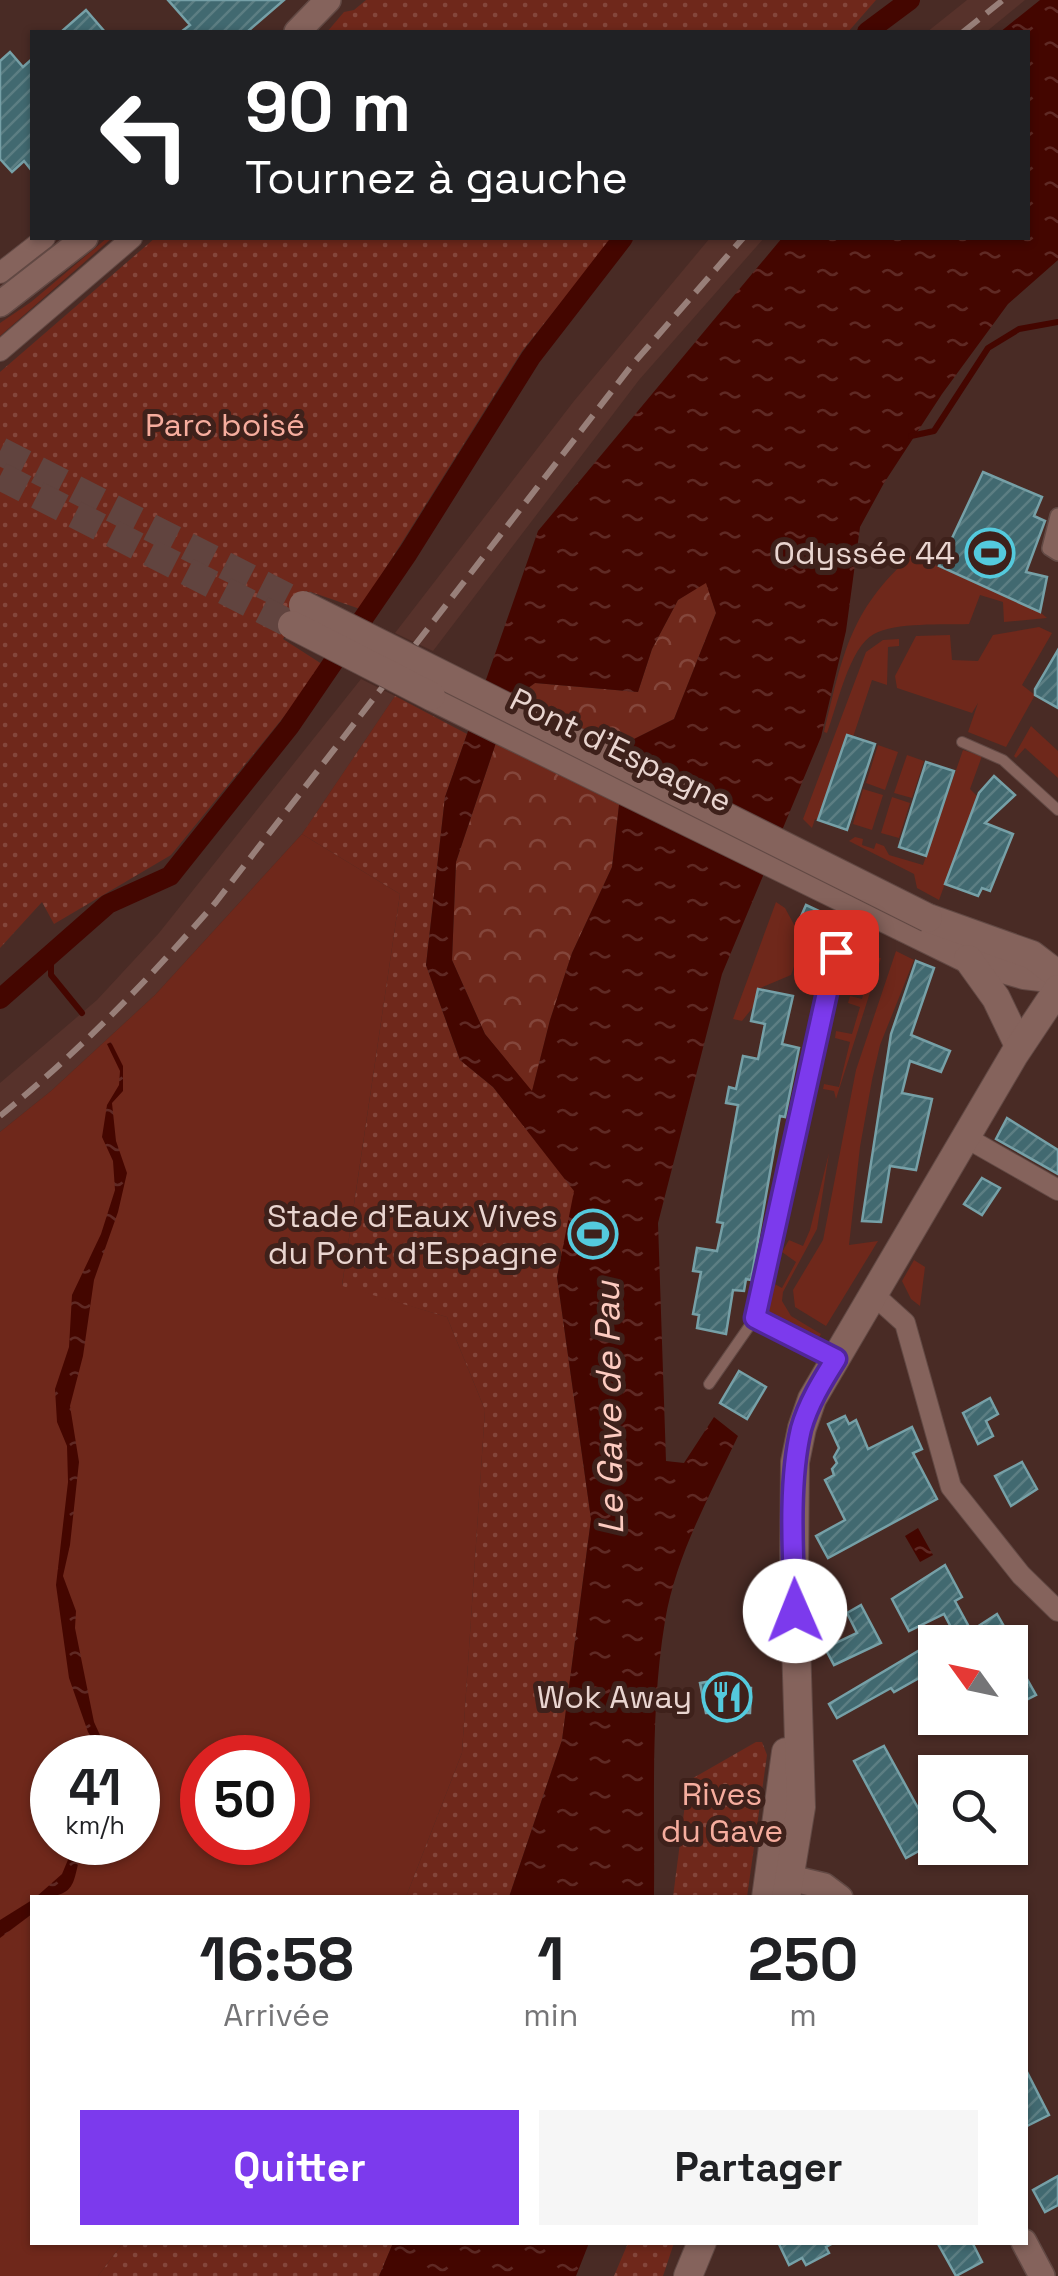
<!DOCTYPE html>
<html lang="fr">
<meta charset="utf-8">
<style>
:root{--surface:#fff;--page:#f6f6f6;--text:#202124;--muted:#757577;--accent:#7c3aed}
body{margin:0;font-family:"Space Grotesk",sans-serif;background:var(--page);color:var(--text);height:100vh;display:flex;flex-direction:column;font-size:38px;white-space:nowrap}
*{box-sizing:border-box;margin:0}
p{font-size:32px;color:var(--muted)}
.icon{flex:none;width:55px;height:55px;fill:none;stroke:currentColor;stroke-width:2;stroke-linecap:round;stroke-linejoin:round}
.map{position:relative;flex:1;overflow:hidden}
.side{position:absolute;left:30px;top:1895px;width:998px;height:350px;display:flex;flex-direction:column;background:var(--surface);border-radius:0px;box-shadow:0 2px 8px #0004}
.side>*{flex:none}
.hud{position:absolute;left:30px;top:30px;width:1000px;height:210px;border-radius:0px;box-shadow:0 2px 8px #0004;background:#202124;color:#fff;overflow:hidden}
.needle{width:65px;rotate:303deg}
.buttons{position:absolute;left:918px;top:1625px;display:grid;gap:20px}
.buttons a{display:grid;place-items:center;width:110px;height:110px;border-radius:0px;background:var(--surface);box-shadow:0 2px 8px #0004;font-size:50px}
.speed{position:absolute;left:30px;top:1735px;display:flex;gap:20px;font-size:50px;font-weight:700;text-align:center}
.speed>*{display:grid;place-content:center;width:130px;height:130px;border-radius:50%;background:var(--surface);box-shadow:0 2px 8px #0004;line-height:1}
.speed small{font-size:25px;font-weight:400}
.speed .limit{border:15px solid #d22;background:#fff;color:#111}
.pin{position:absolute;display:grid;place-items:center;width:85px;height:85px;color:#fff;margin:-42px;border-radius:20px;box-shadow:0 5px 15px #0006}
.me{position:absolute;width:110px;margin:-55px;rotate:359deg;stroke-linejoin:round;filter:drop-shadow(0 0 8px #0008)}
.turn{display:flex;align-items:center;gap:35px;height:210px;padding:0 50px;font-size:45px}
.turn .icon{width:130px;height:130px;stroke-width:2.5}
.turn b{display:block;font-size:70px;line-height:85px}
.eta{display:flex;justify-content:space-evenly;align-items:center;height:170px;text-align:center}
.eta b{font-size:60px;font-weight:600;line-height:70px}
.cta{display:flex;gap:20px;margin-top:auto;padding:20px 50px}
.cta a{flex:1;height:115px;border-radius:0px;background:var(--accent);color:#fff;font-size:40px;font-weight:600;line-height:115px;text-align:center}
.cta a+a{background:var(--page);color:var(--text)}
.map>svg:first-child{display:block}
.built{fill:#57322b}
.green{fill:#6f281b;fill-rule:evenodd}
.forest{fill:url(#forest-crowns)}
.park{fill:url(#park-dots)}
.water{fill:url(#water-ripples);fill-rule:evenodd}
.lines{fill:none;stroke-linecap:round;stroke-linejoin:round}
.stream{stroke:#440600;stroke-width:6}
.canal{stroke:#440600;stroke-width:20}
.building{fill:url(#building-hatch);stroke:#76a0a7;stroke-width:2.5}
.secondary-tunnel{stroke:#61443f;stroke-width:28;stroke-dasharray:28 14;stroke-linecap:butt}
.service-casing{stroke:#624944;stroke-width:12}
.pedestrian-casing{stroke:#624944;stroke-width:18}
.minor-casing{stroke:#624944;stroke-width:22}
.tertiary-casing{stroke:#624944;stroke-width:28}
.secondary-casing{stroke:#624944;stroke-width:30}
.service{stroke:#85635c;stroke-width:10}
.pedestrian{stroke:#85635c;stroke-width:15}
.minor{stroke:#85635c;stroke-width:20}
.tertiary{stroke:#85635c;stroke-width:25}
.secondary{stroke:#85635c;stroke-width:28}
.rail{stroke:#987f79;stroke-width:6;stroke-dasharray:20 10;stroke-linecap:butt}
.secondary-bridge-casing{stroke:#624944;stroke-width:30;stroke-linecap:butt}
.secondary-bridge{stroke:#85635c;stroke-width:28}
.route-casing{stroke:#51269a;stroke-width:25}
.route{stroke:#7c3aed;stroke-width:18}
.labels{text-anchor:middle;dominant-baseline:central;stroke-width:10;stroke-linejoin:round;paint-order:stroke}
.park-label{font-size:32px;fill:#f6ad9e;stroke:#3e211b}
.poi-label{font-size:32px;fill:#e9d5d0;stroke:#3e211b;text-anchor:end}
.street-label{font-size:32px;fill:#e9d5d0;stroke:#3e211b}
.water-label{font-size:35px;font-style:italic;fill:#fdcbc0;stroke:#3e211b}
</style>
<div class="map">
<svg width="1058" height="2276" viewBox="0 0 1058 2276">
<defs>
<pattern id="forest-crowns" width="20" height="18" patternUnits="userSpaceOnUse" patternTransform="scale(2.5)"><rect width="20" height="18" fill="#6f281b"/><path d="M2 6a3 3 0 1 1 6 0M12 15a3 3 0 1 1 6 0" fill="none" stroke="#84463b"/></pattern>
<pattern id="park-dots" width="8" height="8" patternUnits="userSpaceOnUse" patternTransform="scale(2.5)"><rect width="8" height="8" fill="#6f281b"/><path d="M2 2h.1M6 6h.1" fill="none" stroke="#84463b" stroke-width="1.8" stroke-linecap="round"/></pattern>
<pattern id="water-ripples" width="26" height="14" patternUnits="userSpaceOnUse" patternTransform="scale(2.5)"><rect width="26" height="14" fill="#440600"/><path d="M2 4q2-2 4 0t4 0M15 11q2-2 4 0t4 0" fill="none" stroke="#5f2924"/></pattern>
<pattern id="building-hatch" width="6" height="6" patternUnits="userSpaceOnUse" patternTransform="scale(2.5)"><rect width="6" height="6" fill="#416970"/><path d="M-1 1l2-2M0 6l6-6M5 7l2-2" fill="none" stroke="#5c7e83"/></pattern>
</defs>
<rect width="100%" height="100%" fill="#492b25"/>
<g class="built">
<path d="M967,0H1025L986,32H927Z"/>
<path d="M710,238H764L639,380L433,651L395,633L574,401Z"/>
<path d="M361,679L395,696L302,834L155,995L51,1091L0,1132V1083L97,1000L159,933Z"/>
</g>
<g class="green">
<path d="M107,238H112L0,336V323L31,302Z"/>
<path d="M912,555L1040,612L1047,618L1004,622L1003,602L980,595L969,624C944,625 895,622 874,634C849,647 837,707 827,733L824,732C843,655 849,611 912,555Z"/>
<path d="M1039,627L1052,633L1022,685L1035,695L1006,747L968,732L978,703L972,713L897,688L895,676L916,636L950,635L952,660L978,661L993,635Z"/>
<path d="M899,639V646L888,647L887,685L872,680L853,737L846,735L818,820L815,819L812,828L803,819L866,652L883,640Z"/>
<path d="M1031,726L1058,751V778L1025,748L1016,758L1014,756Z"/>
<path d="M878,745L898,752L885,790L866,783Z"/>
<path d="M963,750L982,756L970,789L977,796L939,900L917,888L914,874L849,841L855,837L863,839L862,845L874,849L876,843L884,846L889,855L923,865Z"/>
<path d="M907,755L924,761L912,798L894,793Z"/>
<path d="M863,789L883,795L872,830L853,824Z"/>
<path d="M892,797L910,803L899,838L881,833Z"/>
<path d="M302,834L400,894L342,1285L447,1317L485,1410L462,1753L406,1897L32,1898V2242L123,2243L98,2276H0V1132L51,1091L155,995ZM52,1758H138V1842H52ZM202,1758H288V1842H202Z"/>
<path d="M776,902L785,908L803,941L791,975L758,989L754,1006L742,1021L733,1019Z"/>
<path d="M896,951L914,960L880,1045L872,1080L860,1147L849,1245L878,1241L826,1326L795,1307L793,1290L823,1240L856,1070Z"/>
<path d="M874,957L881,958L836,1099L834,1091L823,1089L824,1084L839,1087L850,1042L835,1038L836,1031L852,1034L860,1007L848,1003L850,996L862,999Z"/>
<path d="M829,1153L817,1229L783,1292L782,1301L791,1316L821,1334L817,1341L771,1317L765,1302L771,1282L782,1288L796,1262L782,1252L789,1240L803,1246L810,1230Z"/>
<path d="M914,1260L925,1267L920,1306L911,1299L902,1281Z"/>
</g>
<path class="forest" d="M706,582L716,613L674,719L626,743L612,867L572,953L550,1020L532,1092L485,1034L452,960L456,862L510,701L535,683L638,692L652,649L678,600Z"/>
<g class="park">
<path d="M366,0H876L848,32H327L344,12L354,10Z"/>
<path d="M155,238H613L522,351L360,609L311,592L283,639L325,666L171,855L54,924L42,902L0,948V372Z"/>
<path d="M395,696L467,734L445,797L426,965L460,1060L493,1087L575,1191L557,1277L591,1519L562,1740L509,1897H406L462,1753L485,1410L447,1317L342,1286L400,894L302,834Z"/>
<path d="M756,1742H762L767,1755L747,1897H673L688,1781Z"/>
<path d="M123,2243V2242L393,2243L379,2276H98Z"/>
<path d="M628,2243H674L663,2276H614Z"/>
</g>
<g class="water">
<path d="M1040,0H1058V260L1008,304L942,394L884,483L860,527L846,631L821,737L722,974L658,1223L666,1461L684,1463L714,1417L738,1436C710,1495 676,1555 665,1621C650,1711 655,1806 654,1897H509L562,1740L591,1519L557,1277L574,1191L493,1087L460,1060L426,965L445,797L538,531L782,238H1028V32H1000ZM706,583L716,613L674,719L626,743L612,867L572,953L550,1020L532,1091L485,1034L452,960L456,862L510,701L535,683L638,692L652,649L678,600Z"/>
<path d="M111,1042L123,1066V1091L112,1103L116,1141L127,1173L118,1212L94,1280L83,1356L70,1406L79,1462L70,1545L63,1576L76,1611L75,1628L94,1722L110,1757L101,1758L100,1751L88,1732L69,1678L56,1585L68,1482L67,1446L57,1422L55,1389L69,1347L72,1295L101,1234L115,1190L113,1161L102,1137L107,1105L119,1085L120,1071L107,1044Z"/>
<path d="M918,1528L933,1555L920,1562L905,1536Z"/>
<path d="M75,1843H84C71,1879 82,1898 36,1897L62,1874Z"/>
<path d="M32,1900V1914L0,1938V1920Z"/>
<path d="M393,2243V2242L589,2243L576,2276H379Z"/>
</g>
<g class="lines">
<g class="stream">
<path d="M911,436L934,431L988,348L1019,329L1058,322"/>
<path d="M51,951V975L82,1013"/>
</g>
<g class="canal">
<path d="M867,32L910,0"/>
<path d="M0,999L108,904L170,876L289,727L408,553L531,357L623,238"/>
</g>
</g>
<g class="building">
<path d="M168,0H284L247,32H181L190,25Z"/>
<path d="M86,10L105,32H61Z"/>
<path d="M10,52L23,67L32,59V171L24,161L12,172L0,159V61Z"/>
<path d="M983,472L1042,497L1034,516L1045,521L1026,572L1047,577L1040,612L939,566Z"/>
<path d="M1058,650V708L1035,695V689Z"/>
<path d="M847,735L875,744L847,830L818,820Z"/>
<path d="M926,762L954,771L926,856L899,847Z"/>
<path d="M994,776L1015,795L985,823L1013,834L990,891L982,888L978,896L945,884L979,793Z"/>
<path d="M806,905L832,917L825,932L799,921Z"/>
<path d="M916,961L934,968L911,1035L950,1051L941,1072L910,1061L902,1093L932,1099L916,1170L890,1166L881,1222L862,1221L891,1034Z"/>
<path d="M758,989L793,996L782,1044L799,1048L785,1117L780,1116L751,1280L746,1279L744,1291L733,1290L726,1334L697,1328L699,1315L693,1314L701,1272L693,1271L697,1248L717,1251L723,1223L717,1222L738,1105L726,1103L729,1087L736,1089L743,1056L758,1059L765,1024L751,1021Z"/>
<path d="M1007,1118L1058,1150V1174L996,1139Z"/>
<path d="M982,1178L1000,1188L982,1215L964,1204Z"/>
<path d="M739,1371L766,1387L747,1419L720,1403Z"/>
<path d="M990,1398L998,1414L986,1421L993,1436L978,1444L963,1413Z"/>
<path d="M845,1416L849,1424L856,1420L868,1449L912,1427L922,1449L913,1453L937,1499L828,1558L816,1536L845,1520L825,1480L834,1475L832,1469L837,1463L834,1457L839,1448L828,1424Z"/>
<path d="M1022,1462L1037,1489L1011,1506L995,1476Z"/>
<path d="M945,1565L962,1597L955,1601L968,1625L954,1633L944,1614L909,1631L892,1599Z"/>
<path d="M861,1605L881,1643L834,1665L825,1648L857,1633L847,1613Z"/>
<path d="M997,1614L1013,1642H981L974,1629Z"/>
<path d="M935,1641V1669L894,1692L891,1688L837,1718L829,1704Z"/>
<path d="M1010,1649L1036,1695L1010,1708Z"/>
<path d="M717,1680L719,1688H751L750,1713H706L700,1683Z"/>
<path d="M884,1746L935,1839V1842L906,1858L854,1761Z"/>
<path d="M1025,2068L1049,2115L1025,2127Z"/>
<path d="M1058,2176V2205L1045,2212L1033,2190Z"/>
<path d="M778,2242H835L826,2247L829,2253L806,2265L802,2258L789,2265Z"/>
<path d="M937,2242H972L982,2262L956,2276Z"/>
</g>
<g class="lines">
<g class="secondary-tunnel">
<path d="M0,451L303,605"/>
<path d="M0,476L292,625"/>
</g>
<g class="service-casing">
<g id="service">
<path d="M962,742L1003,760L1058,810"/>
<path d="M835,1358L755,1318L836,952"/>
<path d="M709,1384L755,1318"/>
</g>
</g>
<g class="pedestrian-casing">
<path id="pedestrian" d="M1058,516L1050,548L1058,553"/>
</g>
<g class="minor-casing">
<g id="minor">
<path d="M0,273L45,238"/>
<path d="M0,351L132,238"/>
<path d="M965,1137L1058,1190"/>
<path d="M874,1295L905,1323L951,1487L1021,1575L1058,1611"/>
</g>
</g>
<g class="tertiary-casing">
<g id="tertiary">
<path d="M297,32L328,0"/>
<path d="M0,304L85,238"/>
<path d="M782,1859L790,1878L824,1886L840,1898"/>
<path d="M1024,2242L1042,2276"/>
</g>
</g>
<g class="secondary-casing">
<g id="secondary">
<path d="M431,696L968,959L1024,975L1058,979"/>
<path d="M928,918L1032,955L1058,975"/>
<path d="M968,959L996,998L1019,1046"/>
<path d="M766,1898L786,1752"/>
<path d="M786,1898L801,1807L794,1577L795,1462L802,1428L812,1399L1014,1055L1058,989"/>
<path d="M688,2276L702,2242"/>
</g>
</g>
<use href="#service" class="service"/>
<use href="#pedestrian" class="pedestrian"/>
<use href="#minor" class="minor"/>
<use href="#tertiary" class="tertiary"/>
<use href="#secondary" class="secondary"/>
<g class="rail">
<path d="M963,32L1003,0"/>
<path d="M0,1116C80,1051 149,979 216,902L632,365L743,238"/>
</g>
<g class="secondary-bridge-casing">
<g id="secondary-bridge">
<path d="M303,605L928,918"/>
<path d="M292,625L431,696"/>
</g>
</g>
<use href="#secondary-bridge" class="secondary-bridge"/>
</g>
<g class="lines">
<g class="route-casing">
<path id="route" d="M795,1611C793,1555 788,1484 801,1429C808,1404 822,1381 836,1359L755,1318L836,952"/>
</g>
<use href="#route" class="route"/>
</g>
<defs>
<g id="stadium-ring" transform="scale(2.5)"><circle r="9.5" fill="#3e211b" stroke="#54cadd" stroke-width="1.5"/><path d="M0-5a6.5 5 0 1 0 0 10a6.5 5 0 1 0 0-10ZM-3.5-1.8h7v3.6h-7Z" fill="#54cadd"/></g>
<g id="restaurant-ring" transform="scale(2.5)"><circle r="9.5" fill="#3e211b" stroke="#54cadd" stroke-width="1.5"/><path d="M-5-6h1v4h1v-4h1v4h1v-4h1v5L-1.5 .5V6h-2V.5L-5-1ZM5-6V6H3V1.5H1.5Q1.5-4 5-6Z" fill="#54cadd"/></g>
</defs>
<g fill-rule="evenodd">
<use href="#stadium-ring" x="990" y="553"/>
<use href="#stadium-ring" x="593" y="1234"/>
<use href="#restaurant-ring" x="727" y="1697"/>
</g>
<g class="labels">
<g class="park-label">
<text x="225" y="425">Parc boisé</text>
<text x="722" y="1794">Rives<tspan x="722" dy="37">du Gave</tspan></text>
</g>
<g class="poi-label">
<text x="955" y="553">Odyssée 44</text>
<text x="558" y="1216">Stade d'Eaux Vives<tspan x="558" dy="37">du Pont d'Espagne</tspan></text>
<text x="692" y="1697">Wok Away</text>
</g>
<g class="street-label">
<text transform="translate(621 750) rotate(26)">Pont d'Espagne</text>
</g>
<g class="water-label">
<text transform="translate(609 1408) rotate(-91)">Le Gave de Pau</text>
</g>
</g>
</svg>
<div class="buttons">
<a><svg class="needle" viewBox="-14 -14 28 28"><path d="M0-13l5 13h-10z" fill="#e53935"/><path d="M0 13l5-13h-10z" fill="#757577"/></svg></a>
<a><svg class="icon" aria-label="search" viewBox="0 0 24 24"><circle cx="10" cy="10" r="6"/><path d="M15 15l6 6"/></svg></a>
</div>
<div class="speed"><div>41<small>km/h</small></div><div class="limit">50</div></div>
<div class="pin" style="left:836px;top:952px;background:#d93025"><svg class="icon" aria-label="arrive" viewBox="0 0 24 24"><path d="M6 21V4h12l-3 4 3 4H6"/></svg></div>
<svg class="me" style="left:795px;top:1611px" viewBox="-20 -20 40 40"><circle r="19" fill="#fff"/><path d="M0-13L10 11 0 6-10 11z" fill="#7c3aed"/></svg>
<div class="hud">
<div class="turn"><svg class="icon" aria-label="left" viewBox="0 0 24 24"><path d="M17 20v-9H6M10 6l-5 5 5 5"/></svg><div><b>90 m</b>Tournez à gauche</div></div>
</div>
<section class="side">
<div class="eta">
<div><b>16:58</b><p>Arrivée</p></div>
<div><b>1</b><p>min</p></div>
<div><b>250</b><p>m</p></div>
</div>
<div class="cta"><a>Quitter</a><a>Partager</a></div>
</section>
</div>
